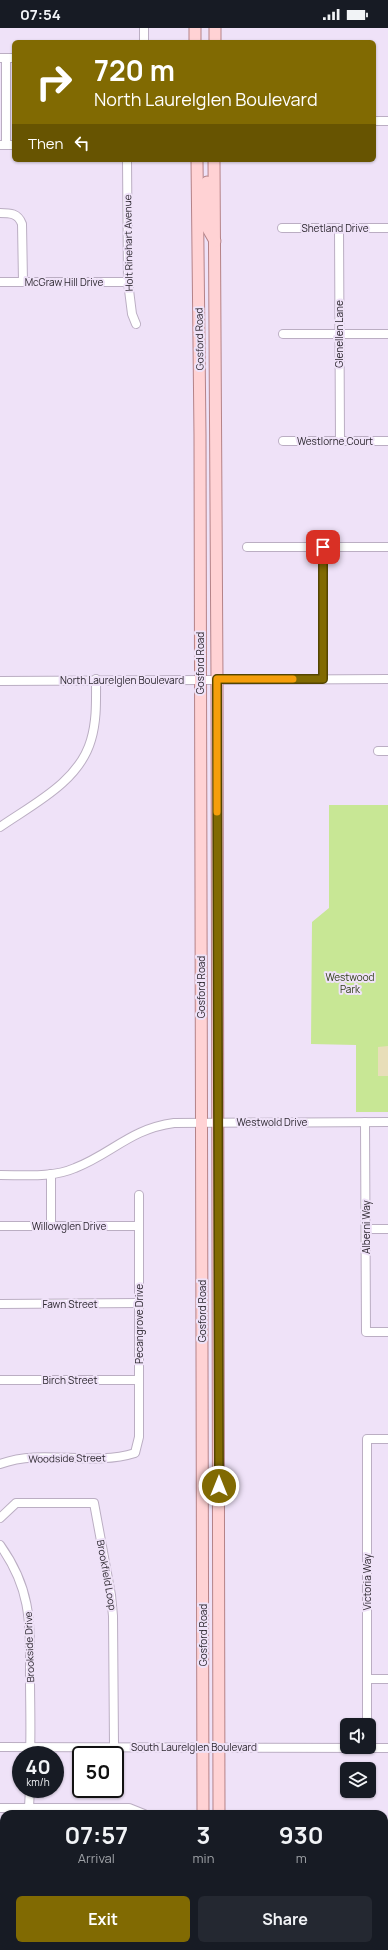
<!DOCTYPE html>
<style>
:root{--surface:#171b24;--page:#242831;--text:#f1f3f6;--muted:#9ea1a6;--accent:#816a02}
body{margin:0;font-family:Manrope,sans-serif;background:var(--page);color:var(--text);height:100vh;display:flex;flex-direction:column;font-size:15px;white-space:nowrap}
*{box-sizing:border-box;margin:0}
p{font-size:13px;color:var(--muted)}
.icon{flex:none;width:22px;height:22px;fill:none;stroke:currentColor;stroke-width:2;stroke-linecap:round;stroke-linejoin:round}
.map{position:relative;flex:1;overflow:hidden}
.panel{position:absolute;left:0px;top:1782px;width:388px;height:140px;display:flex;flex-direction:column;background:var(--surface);border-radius:12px 12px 0 0;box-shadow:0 1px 3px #0004}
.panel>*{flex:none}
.banner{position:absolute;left:12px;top:12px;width:364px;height:122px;border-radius:6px;box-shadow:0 1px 3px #0004;background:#816a02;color:#fff;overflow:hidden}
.buttons{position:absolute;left:340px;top:1690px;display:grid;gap:8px}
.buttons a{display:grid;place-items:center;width:36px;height:36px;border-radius:6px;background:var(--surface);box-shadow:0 1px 3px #0004;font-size:20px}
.speed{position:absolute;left:12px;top:1718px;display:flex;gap:8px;font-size:20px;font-weight:700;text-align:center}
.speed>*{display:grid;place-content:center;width:52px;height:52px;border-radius:50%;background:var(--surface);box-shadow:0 1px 3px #0004;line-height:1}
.speed small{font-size:10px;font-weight:400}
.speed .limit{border:2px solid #111;border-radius:6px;background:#fff;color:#111}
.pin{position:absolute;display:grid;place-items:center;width:34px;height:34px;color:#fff;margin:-17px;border-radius:8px;box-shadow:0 2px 6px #0006}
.me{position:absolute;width:44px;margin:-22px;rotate:0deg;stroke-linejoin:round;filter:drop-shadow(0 0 3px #0008)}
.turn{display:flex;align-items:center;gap:14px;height:84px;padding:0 16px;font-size:18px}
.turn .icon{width:52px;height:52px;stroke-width:2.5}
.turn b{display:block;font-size:28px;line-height:34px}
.then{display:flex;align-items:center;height:38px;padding:0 16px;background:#0003;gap:8px;font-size:15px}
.eta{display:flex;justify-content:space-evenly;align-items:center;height:68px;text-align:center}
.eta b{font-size:24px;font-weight:700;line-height:28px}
.primary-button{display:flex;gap:8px;margin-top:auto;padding:8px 16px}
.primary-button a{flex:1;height:46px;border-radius:6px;background:var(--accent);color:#fff;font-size:16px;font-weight:700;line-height:46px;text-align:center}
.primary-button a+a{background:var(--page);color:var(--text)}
.status{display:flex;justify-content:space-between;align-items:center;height:28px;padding:0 20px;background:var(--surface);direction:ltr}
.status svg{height:11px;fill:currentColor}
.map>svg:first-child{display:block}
.green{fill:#c8e795}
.sand{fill:#e8deb9}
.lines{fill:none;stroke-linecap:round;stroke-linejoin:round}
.minor-casing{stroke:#bbaec3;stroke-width:10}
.major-casing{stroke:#b58388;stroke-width:13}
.minor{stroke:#fff;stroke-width:8}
.major{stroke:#ffd2d4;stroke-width:11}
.route-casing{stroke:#544501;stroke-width:10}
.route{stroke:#816a02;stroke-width:7}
.slow{stroke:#f59e0b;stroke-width:7}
.labels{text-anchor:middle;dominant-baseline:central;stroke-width:4;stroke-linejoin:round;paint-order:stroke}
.street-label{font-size:10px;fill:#2c272f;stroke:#efe2f8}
.park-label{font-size:10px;fill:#2c3914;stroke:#efe2f8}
</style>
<div class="status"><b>07:54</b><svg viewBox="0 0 49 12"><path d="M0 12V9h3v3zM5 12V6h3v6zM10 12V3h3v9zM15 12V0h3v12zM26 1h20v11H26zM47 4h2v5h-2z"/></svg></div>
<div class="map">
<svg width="388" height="1922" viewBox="0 0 388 1922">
<rect width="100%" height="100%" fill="#efe2f8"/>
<path class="green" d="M329,777H388V1084H356V1017L311,1016L312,894L329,880Z"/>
<path class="sand" d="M388,1018V1048H378V1019Z"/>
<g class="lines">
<g class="minor-casing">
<g id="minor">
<path d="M144,0V14"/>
<path d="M0,30H14"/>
<path d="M6,30V117"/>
<path d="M374,93H388"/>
<path d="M0,117H14"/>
<path d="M127,132L128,254L132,286L136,296"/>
<path d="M0,185C10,185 18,185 22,196L23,254"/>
<path d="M282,200H388"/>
<path d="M339,200L340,413"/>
<path d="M0,254H128"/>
<path d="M283,306H388"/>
<path d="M283,413H388"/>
<path d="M247,519H388"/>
<path d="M323,519V651"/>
<path d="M0,653L388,651"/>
<path d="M378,723H388"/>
<path d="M0,799C33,776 79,754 91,712C97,692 96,672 96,651"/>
<path d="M365,1094L366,1304H388"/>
<path d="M51,1146V1198"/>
<path d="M0,1147C25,1147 52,1150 75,1140C113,1125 130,1101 174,1095L388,1094"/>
<path d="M0,1198H139"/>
<path d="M366,1201H388"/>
<path d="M0,1276L139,1275"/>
<path d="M0,1352H139"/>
<path d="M0,1436C43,1420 91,1439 135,1425L139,1409V1167"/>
<path d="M0,1490L16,1475H94L111,1567L113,1588L114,1719"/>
<path d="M0,1517C32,1562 30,1595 30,1648C30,1674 31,1701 30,1727"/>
<path d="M367,1651H388"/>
<path d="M367,1697V1411H388"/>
<path d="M0,1719L388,1720"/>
<path d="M29,1779L30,1761"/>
<path d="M0,1780H129L144,1786"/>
<path d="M0,1866L4,1865"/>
<path d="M144,1922V1918"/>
</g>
</g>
<g class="major-casing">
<g id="major">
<path d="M195,0V14"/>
<path d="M215,0V14"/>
<path d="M197,132L200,407L203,1786"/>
<path d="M214,132L217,651L219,1786"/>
<path d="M207,154V199L215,213"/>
<path d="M203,1918V1922"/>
<path d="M219,1922V1918"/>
</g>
</g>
<use href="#minor" class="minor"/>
<use href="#major" class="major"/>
</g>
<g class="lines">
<g class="route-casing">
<path id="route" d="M219,1458L217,651H323V519"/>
</g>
<use href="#route" class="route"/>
<path class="slow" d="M217,784V651H293"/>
</g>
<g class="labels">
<g class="street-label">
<text x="335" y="200">Shetland Drive</text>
<text transform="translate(128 215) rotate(-91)">Holt Rinehart Avenue</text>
<text x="64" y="254">McGraw Hill Drive</text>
<text transform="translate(339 306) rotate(-90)">Glenellen Lane</text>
<text transform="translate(199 311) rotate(-91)">Gosford Road</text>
<text x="335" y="413">Westlorne Court</text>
<text transform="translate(200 635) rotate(-90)">Gosford Road</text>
<text x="122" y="652">North Laurelglen Boulevard</text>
<text transform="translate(201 959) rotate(-90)">Gosford Road</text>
<text x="272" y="1094">Westwold Drive</text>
<text x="69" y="1198">Willowglen Drive</text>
<text transform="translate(366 1199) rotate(-90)">Alberni Way</text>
<text x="70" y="1276">Fawn Street</text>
<text transform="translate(202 1283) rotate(-90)">Gosford Road</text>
<text transform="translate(139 1296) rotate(-90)">Pecangrove Drive</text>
<text x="70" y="1352">Birch Street</text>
<text transform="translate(67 1430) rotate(-1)">Woodside Street</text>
<text transform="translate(107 1547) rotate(80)">Brookfield Loop</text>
<text transform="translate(367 1554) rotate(-90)">Victoria Way</text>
<text transform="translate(203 1607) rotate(-90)">Gosford Road</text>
<text transform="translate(29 1619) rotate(-92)">Brookside Drive</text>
<text x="194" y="1719">South Laurelglen Boulevard</text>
</g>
<g class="park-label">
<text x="350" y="949">Westwood<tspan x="350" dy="12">Park</tspan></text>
</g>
</g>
</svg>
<div class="buttons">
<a><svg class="icon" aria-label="sound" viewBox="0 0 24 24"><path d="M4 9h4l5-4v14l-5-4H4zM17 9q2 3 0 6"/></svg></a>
<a><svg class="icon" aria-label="layers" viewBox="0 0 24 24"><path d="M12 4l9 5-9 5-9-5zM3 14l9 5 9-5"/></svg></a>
</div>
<div class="speed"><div>40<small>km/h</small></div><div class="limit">50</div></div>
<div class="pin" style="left:323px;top:519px;background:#d93025"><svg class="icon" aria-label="arrive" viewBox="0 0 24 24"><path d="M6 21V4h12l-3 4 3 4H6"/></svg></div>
<svg class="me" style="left:219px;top:1458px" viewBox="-20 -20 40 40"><circle r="17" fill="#816a02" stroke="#fff" stroke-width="3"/><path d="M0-11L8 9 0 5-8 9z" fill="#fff"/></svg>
<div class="banner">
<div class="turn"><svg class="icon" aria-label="right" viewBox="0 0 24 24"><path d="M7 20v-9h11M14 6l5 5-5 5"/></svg><div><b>720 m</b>North Laurelglen Boulevard</div></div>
<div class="then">Then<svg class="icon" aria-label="left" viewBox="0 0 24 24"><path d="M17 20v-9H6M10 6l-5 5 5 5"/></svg></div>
</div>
<section class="panel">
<div class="eta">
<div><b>07:57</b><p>Arrival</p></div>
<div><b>3</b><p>min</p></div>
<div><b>930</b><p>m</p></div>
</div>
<div class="primary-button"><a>Exit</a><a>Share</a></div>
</section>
</div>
